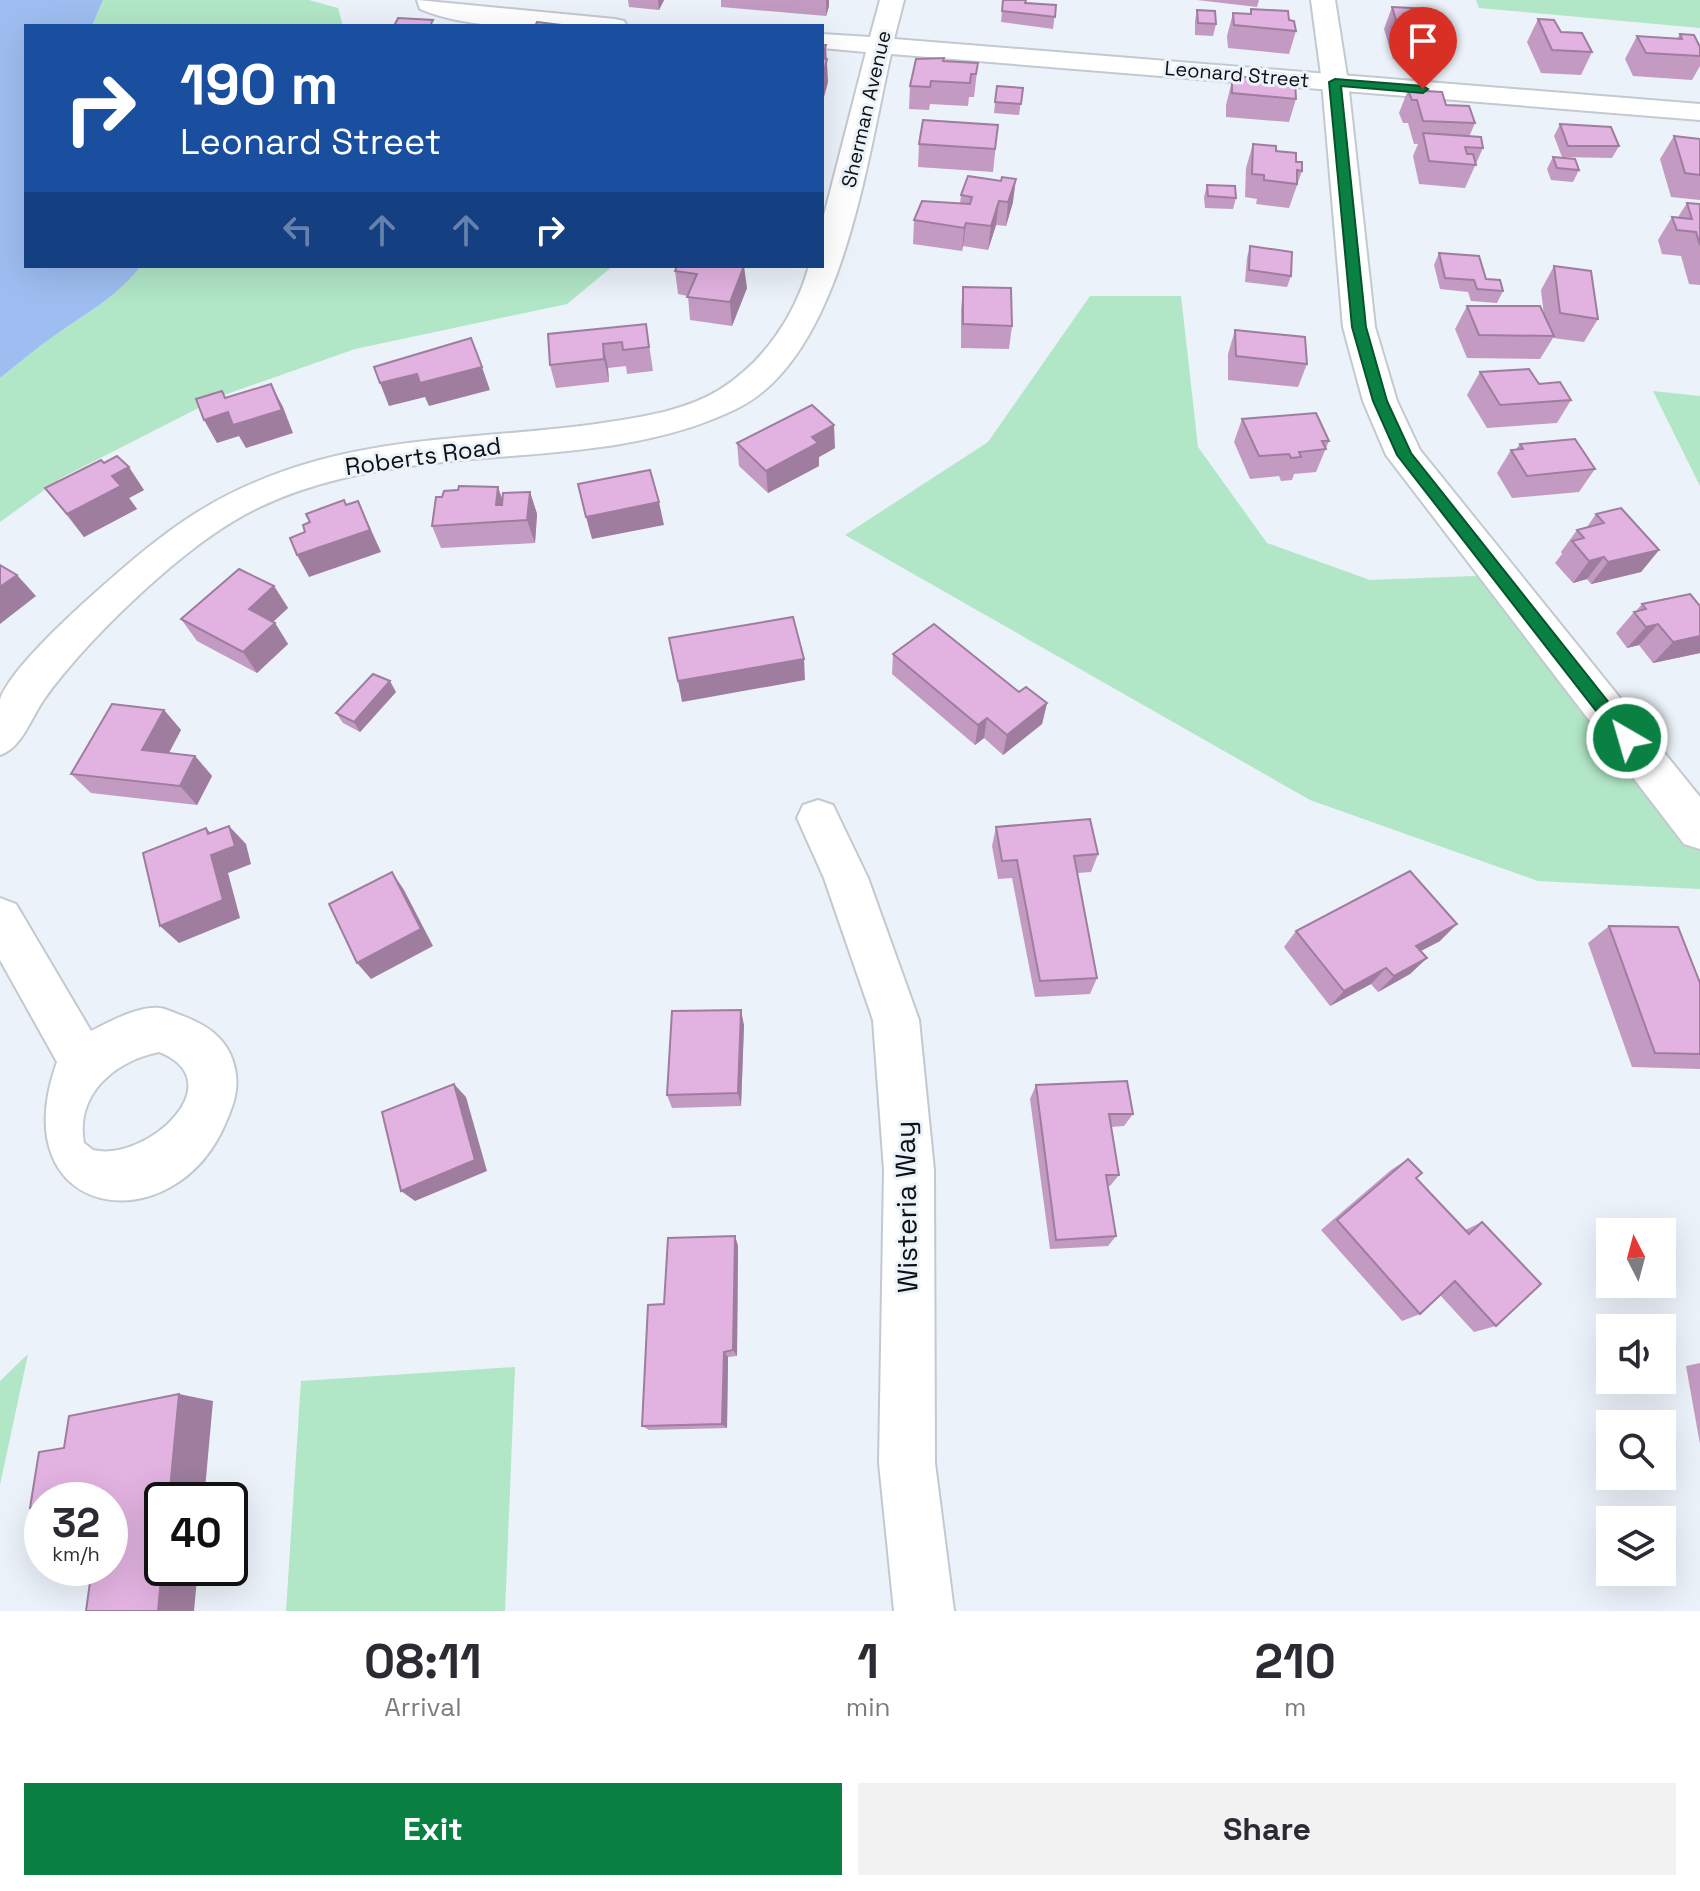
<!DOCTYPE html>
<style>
:root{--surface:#fff;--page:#f2f2f3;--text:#2b2b33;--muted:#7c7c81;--accent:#0b8043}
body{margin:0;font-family:"Space Grotesk",sans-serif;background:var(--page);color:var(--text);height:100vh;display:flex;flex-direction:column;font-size:30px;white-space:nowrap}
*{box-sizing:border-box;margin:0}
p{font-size:26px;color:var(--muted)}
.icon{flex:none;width:44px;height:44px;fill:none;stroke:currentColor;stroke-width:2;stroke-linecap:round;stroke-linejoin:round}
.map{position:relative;height:1611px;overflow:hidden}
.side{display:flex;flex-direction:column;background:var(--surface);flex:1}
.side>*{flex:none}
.banner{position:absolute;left:24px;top:24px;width:800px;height:244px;border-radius:0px;box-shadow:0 8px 32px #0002;background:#1a4fa0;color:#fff;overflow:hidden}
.needle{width:52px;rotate:354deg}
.controls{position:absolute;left:1596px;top:1218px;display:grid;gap:16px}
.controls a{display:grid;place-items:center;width:80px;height:80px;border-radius:0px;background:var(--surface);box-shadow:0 8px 32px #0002;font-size:40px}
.speed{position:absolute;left:24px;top:1482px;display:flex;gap:16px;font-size:40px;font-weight:700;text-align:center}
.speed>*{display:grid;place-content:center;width:104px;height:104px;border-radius:50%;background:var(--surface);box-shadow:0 8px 32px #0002;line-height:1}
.speed small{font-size:20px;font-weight:400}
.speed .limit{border:4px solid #111;border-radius:12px;background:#fff;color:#111}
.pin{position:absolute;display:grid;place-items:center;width:68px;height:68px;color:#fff;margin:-82px -34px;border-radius:50% 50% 50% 0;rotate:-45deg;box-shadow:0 0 8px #0007}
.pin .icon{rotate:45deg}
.me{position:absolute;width:88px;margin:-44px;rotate:322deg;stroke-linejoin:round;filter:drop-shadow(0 0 6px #0008)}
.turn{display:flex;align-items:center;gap:28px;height:168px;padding:0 24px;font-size:36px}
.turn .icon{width:104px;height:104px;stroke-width:2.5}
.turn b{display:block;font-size:56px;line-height:68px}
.lanes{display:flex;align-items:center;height:76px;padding:0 24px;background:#0003;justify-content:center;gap:40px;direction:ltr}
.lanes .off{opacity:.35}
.eta{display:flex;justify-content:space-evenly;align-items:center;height:136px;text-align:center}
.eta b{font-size:48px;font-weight:700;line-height:56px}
.action{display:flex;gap:16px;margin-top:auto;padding:16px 24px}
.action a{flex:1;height:92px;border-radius:0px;background:var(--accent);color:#fff;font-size:32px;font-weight:700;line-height:92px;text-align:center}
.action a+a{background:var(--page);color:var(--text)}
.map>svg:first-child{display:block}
.green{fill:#b1e6c6}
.water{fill:#9ebef1}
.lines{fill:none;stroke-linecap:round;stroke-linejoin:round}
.street-casing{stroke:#c3c9d0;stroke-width:4}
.secondary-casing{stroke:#c3c9d0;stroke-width:4}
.street{fill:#fff;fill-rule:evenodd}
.secondary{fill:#fff;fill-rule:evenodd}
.wall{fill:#c29ac2}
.shaded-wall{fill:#9e7d9e}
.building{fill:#e2b3e1;stroke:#9e7d9e;stroke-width:2}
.route{fill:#0b8043;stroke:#07532c;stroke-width:2}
.labels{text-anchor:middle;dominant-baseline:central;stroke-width:6;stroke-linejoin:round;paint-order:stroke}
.far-street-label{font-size:20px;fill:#0e1113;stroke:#ebf2f9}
.street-label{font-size:24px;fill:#0e1113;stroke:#ebf2f9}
.near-street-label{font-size:28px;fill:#0e1113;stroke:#ebf2f9}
</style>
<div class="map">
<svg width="1700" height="1611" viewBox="0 0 1700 1611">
<rect width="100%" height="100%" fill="#ebf2f9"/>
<g class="green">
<path d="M103,0H309L338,8L343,26H92Z"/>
<path d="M1476,0H1700V28L1479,8Z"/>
<path d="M141,266H613L567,304L355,349L224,395L61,478L0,522V378C18,364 35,349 54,336C86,313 116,298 141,266Z"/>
<path d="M1090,296H1181L1198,447L1267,543L1370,580L1499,575L1700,830V889L1538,881L1310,800L845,535L988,442Z"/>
<path d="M1653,391L1700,396V486Z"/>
<path d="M28,1354L0,1485V1381Z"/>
<path d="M515,1367L505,1611H286L301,1381Z"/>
</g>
<path class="water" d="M0,0H103L92,26H26V266H141C116,298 86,313 54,336C35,349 18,364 0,378Z"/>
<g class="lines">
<g class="street-casing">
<g id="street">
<path d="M417,0L615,19L624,21L627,26C563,26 479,34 420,9Z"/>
<path d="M880,0H904L894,39L1700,104V120L891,54C867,158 843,355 738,408C654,450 553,452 461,460C382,468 301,480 232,522C171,559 87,640 45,698C31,717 23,747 0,755C0,739 0,715 0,700C8,673 65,620 87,600C164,531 214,490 316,461C410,435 508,437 603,423C641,417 685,411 719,390C764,362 795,316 809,266H822V223L866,52L822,48V34L870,37Z"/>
<path d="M818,800L833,805L868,878L919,1020L934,1170L935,1463L954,1611H894L879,1463L884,1170L873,1020L824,878L797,818L803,805Z"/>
<path d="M0,898L16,904L91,1031C109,1022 140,1005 160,1008C168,1009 176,1014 183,1016C212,1027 232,1043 236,1075C238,1092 233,1106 226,1122C175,1246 0,1221 57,1062L0,960ZM159,1052C235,1082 146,1163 93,1150L84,1143C75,1094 115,1061 159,1052Z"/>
</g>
</g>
<g class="secondary-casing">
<path id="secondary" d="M1311,0H1335L1348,82L1375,327L1397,401L1420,450L1700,797V849L1684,844L1386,455L1363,401L1343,327L1322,82Z"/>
</g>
<use href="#street" class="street"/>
<use href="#secondary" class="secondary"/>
</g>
<g class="wall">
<path d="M628,0H664L659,10L629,7Z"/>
<path d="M721,0H829V6L826,16L721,7Z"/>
<path d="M1003,0L1056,5L1053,29L1001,22Z"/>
<path d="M1197,0H1259L1257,7Z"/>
<path d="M1392,7L1438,39L1429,62L1393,59L1384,29Z"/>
<path d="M1251,9L1289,20L1296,31L1289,54L1228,48L1227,36L1233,13L1250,14Z"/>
<path d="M1197,10L1216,24L1213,36L1195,35V21Z"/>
<path d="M1538,19L1592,52L1581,75L1541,73L1527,42Z"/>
<path d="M1680,34L1700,47V66L1692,80L1633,76L1625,59L1637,36L1677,39Z"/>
<path d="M943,61L978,63L974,97H969L968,106L930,104L929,110L909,109L910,86Z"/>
<path d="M1237,77L1276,80L1296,99L1289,122L1226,117V105L1232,81L1236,82Z"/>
<path d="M997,86L1023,88L1019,115L994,113Z"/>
<path d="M1408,90L1446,105L1475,123L1469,137L1483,148L1465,188L1419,184L1413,156L1418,144H1414L1408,123H1403L1399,113Z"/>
<path d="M1560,124L1619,146L1612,158L1562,157L1554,136Z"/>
<path d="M998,125L993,172L918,167L919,144Z"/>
<path d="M1674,136L1700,139V200L1671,197L1660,159Z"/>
<path d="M1253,144L1276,151L1296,162L1302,171L1289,208L1256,204L1257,199L1245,197L1246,168Z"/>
<path d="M1553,157L1579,170L1573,182L1551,180L1547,169Z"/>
<path d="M1207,185L1236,198L1233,209L1205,208L1204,197Z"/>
<path d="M961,195L1013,202L1006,226L996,225L988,250L963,246L962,251L913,244L914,220L960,204Z"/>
<path d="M1687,203L1700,204V285L1689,284L1681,256L1662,254L1658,240L1672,217H1678Z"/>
<path d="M1250,246L1291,276L1287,287L1245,282L1247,258Z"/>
<path d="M1439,253L1486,279L1503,291L1497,303L1471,301L1468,292L1440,289L1434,265Z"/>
<path d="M677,266L747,288L732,326L690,320L688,296L678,294L675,271Z"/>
<path d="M1554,266L1598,319L1584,342L1553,338L1540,359L1467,358L1455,329L1467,306L1544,316L1541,290Z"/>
<path d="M963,287L1012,326L1009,349L961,348V310Z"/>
<path d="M646,324L653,371L627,374L626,366L608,368L609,382L556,388L550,365Z"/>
<path d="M1235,330L1307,364L1298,387L1228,380V354Z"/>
<path d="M1480,372L1539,384L1571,400L1557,423L1487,428L1467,395Z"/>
<path d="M1242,419L1329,441L1316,472L1294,474L1292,480L1281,481L1279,476L1250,479L1234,442Z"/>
<path d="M737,443L835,448L819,457V466L768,493L739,466Z"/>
<path d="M1520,444L1595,469L1579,492L1512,498L1497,473L1511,450L1516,449Z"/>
<path d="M104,463L144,490L129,498L137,509L84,537L45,488Z"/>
<path d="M530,492L537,514L535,543L441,548L432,526Z"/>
<path d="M1596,514L1659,550L1641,572L1591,584L1587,579L1573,583L1555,563L1562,554L1561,552L1577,530L1587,527Z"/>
<path d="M274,586L288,608L273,622L275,623L288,644L257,673L197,641L181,619Z"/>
<path d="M1642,604L1700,606V653L1653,663L1639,645L1627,648L1616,633L1634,612L1636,611Z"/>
<path d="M893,654L1019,692L1047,703L1042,724L1003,755L984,738L975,745L892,674Z"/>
<path d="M396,692L360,732L343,723L336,713Z"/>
<path d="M164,710L181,730L169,753L195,756L212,776L197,805L91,793L71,774Z"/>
<path d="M996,827L1098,854L1091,872L1077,873L1097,978L1090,994L1035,997L1012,878L998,879L992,846Z"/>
<path d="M1609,926L1700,983V1069L1632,1067L1588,943Z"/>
<path d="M1296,931L1440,941L1420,951L1427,958L1410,974L1378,992L1371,984L1330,1006L1284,947Z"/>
<path d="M744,1025L741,1106L672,1108L667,1095Z"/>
<path d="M1036,1085L1133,1114L1124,1126L1111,1127L1119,1175L1110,1186H1108L1116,1236L1108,1246L1050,1249L1030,1099Z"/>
<path d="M1408,1159L1416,1178L1465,1230L1482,1222L1496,1326L1474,1332L1440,1295L1420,1314L1402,1321L1321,1230L1391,1170Z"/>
<path d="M735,1236L738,1246L737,1356L728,1357L727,1428L649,1430L642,1426L664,1304Z"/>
<path d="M1700,1363V1444L1686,1366Z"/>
</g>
<g class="shaded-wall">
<path d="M658,0H664L659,10Z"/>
<path d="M826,0H829V6L826,16Z"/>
<path d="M826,45L828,82L823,101L822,58Z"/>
<path d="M1016,179L1013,202L1006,226L1008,202Z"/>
<path d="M999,201L996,225L988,250L991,226Z"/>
<path d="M966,223L963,246L962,251L964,228Z"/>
<path d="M744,266L747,288L732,326L730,302Z"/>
<path d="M603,344L608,368L609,382L604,359Z"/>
<path d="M482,367L490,390L429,406L425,397L389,406L380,383L417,374Z"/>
<path d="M271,384L283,407L293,433L246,448L239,436L217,443L204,420Z"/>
<path d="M834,425L835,448L819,457V466L768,493L766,471L812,437Z"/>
<path d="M129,467L144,490L129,498L137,509L84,537L67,514L112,476Z"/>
<path d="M498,487L506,510L496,505Z"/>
<path d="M530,492L537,514L535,543L527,520Z"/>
<path d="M358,501L381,552L309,577L297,555Z"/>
<path d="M659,502L664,525L592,539L586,517Z"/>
<path d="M1659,550L1641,572L1591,584L1608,562Z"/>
<path d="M1604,557L1587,579L1573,583L1589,561Z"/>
<path d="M17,575L36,596L0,624V587Z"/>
<path d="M274,586L288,608L263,631L249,609Z"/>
<path d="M275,623L288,644L257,673L243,652Z"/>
<path d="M1658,624L1639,645L1627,648L1646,627Z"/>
<path d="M1700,636V653L1653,663L1673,642Z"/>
<path d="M804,659L805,680L682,702L678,681Z"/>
<path d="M390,681L396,692L360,732L354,722Z"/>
<path d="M1047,703L1042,724L1003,755L1007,735Z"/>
<path d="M164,710L181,730L160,769L142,750Z"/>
<path d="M987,718L984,738L975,745L978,725Z"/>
<path d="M195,756L212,776L197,805L180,786Z"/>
<path d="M229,826L246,844L251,864L228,873L240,918L179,943L160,926L208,834L206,828L223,847Z"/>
<path d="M392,872L404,890L433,946L371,979L357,963Z"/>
<path d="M1457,924L1440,941L1400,962L1416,946Z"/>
<path d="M1427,958L1410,974L1378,992L1394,976Z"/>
<path d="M1386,968L1371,984L1330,1006L1344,991Z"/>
<path d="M741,1010L744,1025L741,1106L738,1093Z"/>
<path d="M454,1084L466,1097L487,1171L415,1201L401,1191Z"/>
<path d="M735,1236L738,1246L737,1356L733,1350Z"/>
<path d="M724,1352L728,1357L727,1428L722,1424Z"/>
<path d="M179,1394L213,1401L204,1500H169Z"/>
<path d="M162,1568H198L194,1611H158Z"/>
</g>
<g class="building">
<path d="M1003,0H1026L1025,3L1056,5L1055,17L1002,11Z"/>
<path d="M1392,7L1431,9L1438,39L1401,36Z"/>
<path d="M1251,9L1288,11L1289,20L1294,21L1296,31L1234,25L1233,13L1251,14Z"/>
<path d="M1197,10L1215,11L1216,24L1198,23Z"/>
<path d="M398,18L433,20L430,26H394Z"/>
<path d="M1538,19L1554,20L1561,32L1582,33L1592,52L1552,50Z"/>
<path d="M537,22L570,26H535Z"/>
<path d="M1680,34L1694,35L1700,47V56L1646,53L1637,36L1682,39Z"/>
<path d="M822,45H826L822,58L827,59L822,78Z"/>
<path d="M944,58L943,61L978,63L976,74H971L970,83L931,81L930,87L910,86L916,59Z"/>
<path d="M1237,77H1276V80L1295,82L1296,99L1232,93V81L1237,82Z"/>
<path d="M997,86L1023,88L1021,104L995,102Z"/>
<path d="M1408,90L1442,92L1446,105L1469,106L1475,123L1423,121L1417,100H1412Z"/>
<path d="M923,120L998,125L995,149L919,144Z"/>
<path d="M1560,124L1611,127L1619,146H1568Z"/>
<path d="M1423,133L1481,137L1483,148L1465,147L1467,154H1473L1476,165L1429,161Z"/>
<path d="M1674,136L1700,139V175L1685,173Z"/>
<path d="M1253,144L1276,146V151L1296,153V162H1302V171L1297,170V184L1264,180V175L1252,174Z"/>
<path d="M1553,157L1575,159L1579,170L1557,168Z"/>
<path d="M968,176L1001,181L1002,177L1016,179L1008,202L999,201L991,226L966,223L964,228L914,220L922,201L970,204L972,197L961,195Z"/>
<path d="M1207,185L1235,186L1236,198L1208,196Z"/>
<path d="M1687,203L1700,204V245L1696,232L1677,230L1672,217L1692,219Z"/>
<path d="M1250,246L1292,252L1291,276L1249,270Z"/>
<path d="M1439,253L1479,256L1486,279L1500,280L1503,291L1477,289L1474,280L1445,278Z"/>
<path d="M677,266H744L730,302L687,297L697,274L675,271Z"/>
<path d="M1554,266L1591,271L1598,319L1560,313Z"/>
<path d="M963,287L1011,288L1012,326L963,324Z"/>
<path d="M1467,306H1540L1554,336L1479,335Z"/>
<path d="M646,324L649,347L623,350L622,342L603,344L604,359L550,365L548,334Z"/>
<path d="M1235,330L1305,337L1307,364L1236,356Z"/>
<path d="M471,338L482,367L420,383L417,374L380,383L374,367Z"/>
<path d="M1529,369L1539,384L1560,382L1571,400L1500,405L1480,372Z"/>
<path d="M271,384L282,410L233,425L228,412L204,420L196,399L222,391L225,398Z"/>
<path d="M812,405L834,425L812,437L818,443L766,471L737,443Z"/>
<path d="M1316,413L1329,441H1322L1326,449L1299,452L1301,457L1291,458L1289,454L1259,456L1242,419Z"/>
<path d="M1575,439L1595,469L1527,476L1511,450L1523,449L1520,444Z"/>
<path d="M117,456L129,467L112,476L121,486L67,514L45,488L101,460L104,463Z"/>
<path d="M650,470L659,502L586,517L578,484Z"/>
<path d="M459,486L498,487L496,505H502L503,493L530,492L527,520L432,526L436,497H442L444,491L458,490Z"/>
<path d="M344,500L346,505L358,501L370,530L297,555L290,538L305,532L303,525L310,522L306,514Z"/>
<path d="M1621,508L1659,550L1608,562L1604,557L1589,561L1572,541L1584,538L1577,530L1604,523L1596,514Z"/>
<path d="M0,565L17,575L0,587Z"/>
<path d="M239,569L274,586L249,609L275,623L243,652L181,619Z"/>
<path d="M1690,594L1700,606V636L1673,642L1658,624L1646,627L1634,612L1646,609L1642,604Z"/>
<path d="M793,617L804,659L678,681L669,638Z"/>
<path d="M934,624L1019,692L1026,687L1047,703L1007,735L987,718L978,725L893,654Z"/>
<path d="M373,674L390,681L354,722L336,713Z"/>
<path d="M112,704L164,710L142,750L195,756L180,786L71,774Z"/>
<path d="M1090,819L1098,854L1074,856L1097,978L1040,981L1017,860L1002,861L996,827Z"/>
<path d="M229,826L235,846L211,855L223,900L160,926L143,853L206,828L208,834Z"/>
<path d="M1410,871L1457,924L1416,946L1427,958L1394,976L1386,968L1344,991L1296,931Z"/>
<path d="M392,872L421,929L357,963L329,904Z"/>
<path d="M1609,926L1678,927L1700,983V1054L1655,1053Z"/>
<path d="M741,1010L738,1093L667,1095L672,1011Z"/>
<path d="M1127,1081L1133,1114H1109L1119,1175H1106L1116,1236L1056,1240L1036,1085Z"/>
<path d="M454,1084L475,1160L401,1191L382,1112Z"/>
<path d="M1408,1159L1422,1173L1416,1178L1469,1234L1482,1222L1541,1284L1496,1326L1455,1281L1420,1314L1337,1220Z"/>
<path d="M735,1236L733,1350L724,1352L722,1424L642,1426L648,1305L664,1304L668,1238Z"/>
<path d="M179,1394L169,1500H162V1568L158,1611H86L92,1568H110V1500H42V1505L30,1508L39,1452L64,1448L69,1416Z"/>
</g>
<path class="route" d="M1335,79L1423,86L1428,89L1423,93L1341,86L1366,327L1387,401L1411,453L1633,733L1636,738L1633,743H1621L1397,455L1373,401L1352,327L1329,82Z"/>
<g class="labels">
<g class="far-street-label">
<text transform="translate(1237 74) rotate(5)">Leonard Street</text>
<text transform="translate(866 109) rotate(-77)">Sherman Avenue</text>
</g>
<g class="street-label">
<text transform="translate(423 456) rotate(-8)">Roberts Road</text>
</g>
<g class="near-street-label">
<text transform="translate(906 1207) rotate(-91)">Wisteria Way</text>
</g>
</g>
</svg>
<div class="controls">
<a><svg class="needle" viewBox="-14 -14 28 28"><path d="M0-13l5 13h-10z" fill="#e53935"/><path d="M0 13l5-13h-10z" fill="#7c7c81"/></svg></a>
<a><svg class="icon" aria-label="sound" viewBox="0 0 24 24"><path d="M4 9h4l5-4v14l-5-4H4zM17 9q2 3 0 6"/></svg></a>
<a><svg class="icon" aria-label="search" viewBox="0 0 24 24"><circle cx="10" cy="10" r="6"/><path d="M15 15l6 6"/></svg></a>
<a><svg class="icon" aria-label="layers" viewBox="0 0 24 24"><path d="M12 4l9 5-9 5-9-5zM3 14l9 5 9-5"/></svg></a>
</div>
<div class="speed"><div>32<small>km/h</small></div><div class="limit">40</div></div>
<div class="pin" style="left:1423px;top:89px;background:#d93025"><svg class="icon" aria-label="arrive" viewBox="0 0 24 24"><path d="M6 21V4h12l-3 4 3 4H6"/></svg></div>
<svg class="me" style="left:1627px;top:738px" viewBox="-20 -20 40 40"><circle r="17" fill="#0b8043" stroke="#fff" stroke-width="3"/><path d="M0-11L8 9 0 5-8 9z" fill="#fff"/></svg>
<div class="banner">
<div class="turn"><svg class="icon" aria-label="right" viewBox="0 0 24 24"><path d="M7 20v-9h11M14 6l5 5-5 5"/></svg><div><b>190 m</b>Leonard Street</div></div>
<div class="lanes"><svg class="icon off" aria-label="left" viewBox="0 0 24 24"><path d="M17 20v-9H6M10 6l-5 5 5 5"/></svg><svg class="icon off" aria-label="ahead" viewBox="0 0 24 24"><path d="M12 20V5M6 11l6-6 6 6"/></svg><svg class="icon off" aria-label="ahead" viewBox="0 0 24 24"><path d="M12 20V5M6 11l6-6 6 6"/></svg><svg class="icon" aria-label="right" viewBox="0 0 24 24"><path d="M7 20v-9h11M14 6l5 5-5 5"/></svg></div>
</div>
</div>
<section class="side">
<div class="eta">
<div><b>08:11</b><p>Arrival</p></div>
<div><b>1</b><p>min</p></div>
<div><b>210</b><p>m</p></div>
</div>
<div class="action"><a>Exit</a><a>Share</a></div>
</section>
